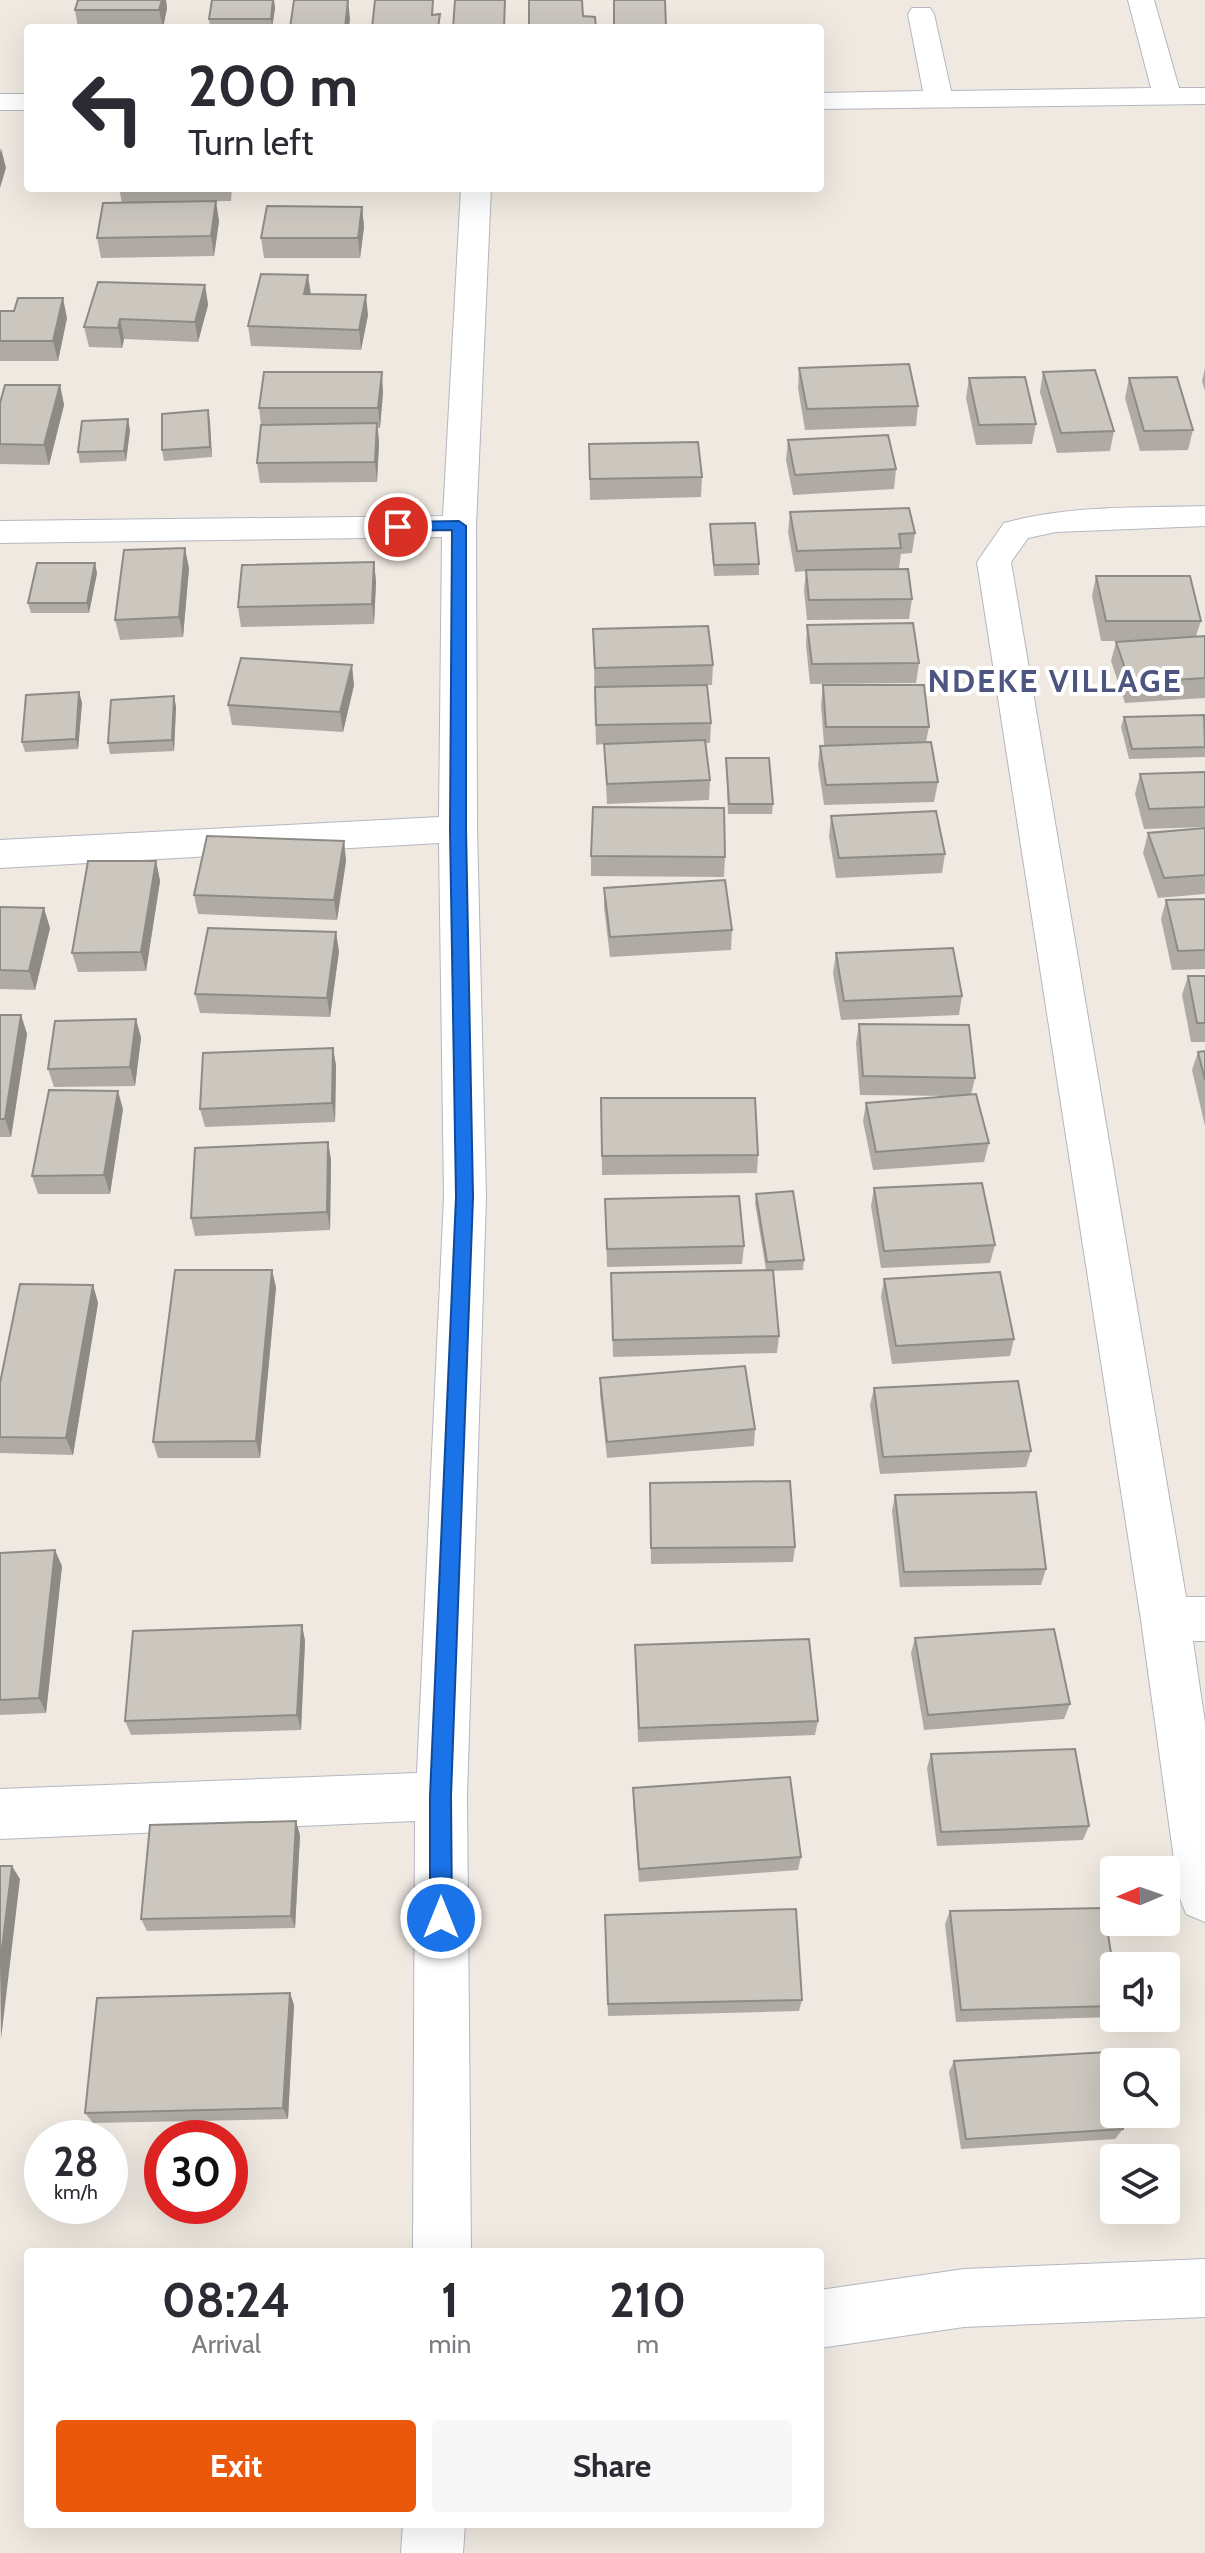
<!DOCTYPE html>
<style>
:root{--surface:#fff;--page:#f7f7f7;--text:#2b2b33;--muted:#7c7c81;--accent:#ea580c}
body{margin:0;font-family:Cabin,sans-serif;background:var(--page);color:var(--text);height:100vh;display:flex;flex-direction:column;font-size:30px;white-space:nowrap}
*{box-sizing:border-box;margin:0}
p{font-size:26px;color:var(--muted)}
.icon{flex:none;width:44px;height:44px;fill:none;stroke:currentColor;stroke-width:2;stroke-linecap:round;stroke-linejoin:round}
.map{position:relative;flex:1;overflow:hidden}
.panel{position:absolute;left:24px;top:2248px;width:800px;height:280px;display:flex;flex-direction:column;background:var(--surface);border-radius:8px;box-shadow:0 8px 32px #0002}
.panel>*{flex:none}
.guide{position:absolute;left:24px;top:24px;width:800px;height:168px;border-radius:8px;box-shadow:0 8px 32px #0002;background:#fff;color:var(--text);overflow:hidden}
.needle{width:52px;rotate:268deg}
.controls{position:absolute;left:1100px;top:1856px;display:grid;gap:16px}
.controls a{display:grid;place-items:center;width:80px;height:80px;border-radius:8px;background:var(--surface);box-shadow:0 8px 32px #0002;font-size:40px}
.speed{position:absolute;left:24px;top:2120px;display:flex;gap:16px;font-size:40px;font-weight:700;text-align:center}
.speed>*{display:grid;place-content:center;width:104px;height:104px;border-radius:50%;background:var(--surface);box-shadow:0 8px 32px #0002;line-height:1}
.speed small{font-size:20px;font-weight:400}
.speed .limit{border:12px solid #d22;background:#fff;color:#111}
.pin{position:absolute;display:grid;place-items:center;width:68px;height:68px;color:#fff;margin:-34px;border:4px solid #fff;border-radius:50%;box-shadow:0 2px 8px #0007}
.me{position:absolute;width:88px;margin:-44px;rotate:0deg;stroke-linejoin:round;filter:drop-shadow(0 0 6px #0008)}
.turn{display:flex;align-items:center;gap:28px;height:168px;padding:0 32px;font-size:36px}
.turn .icon{width:104px;height:104px;stroke-width:2.5}
.turn b{display:block;font-size:56px;line-height:68px}
.eta{display:flex;justify-content:space-evenly;align-items:center;height:136px;text-align:center}
.eta b{font-size:48px;font-weight:700;line-height:56px}
.button{display:flex;gap:16px;margin-top:auto;padding:16px 32px}
.button a{flex:1;height:92px;border-radius:8px;background:var(--accent);color:#fff;font-size:32px;font-weight:700;line-height:92px;text-align:center}
.button a+a{background:var(--page);color:var(--text)}
.map>svg:first-child{display:block}
.lines{fill:none;stroke-linecap:round;stroke-linejoin:round}
.minor-casing{stroke:#b4b7c1;stroke-width:2}
.minor{fill:#fff;fill-rule:evenodd}
.wall{fill:#afaba4}
.shaded-wall{fill:#8e8b86}
.building{fill:#cbc7bf;stroke:#8e8b86;stroke-width:2}
.route{fill:#1a73e8;stroke:#114b97;stroke-width:2}
.labels{text-anchor:middle;dominant-baseline:central;stroke-width:8;stroke-linejoin:round;paint-order:stroke}
.district-label{font-size:32px;font-weight:bold;letter-spacing:2px;fill:#4d5680;stroke:#fff}
</style>
<div class="map">
<svg width="1205" height="2553" viewBox="0 0 1205 2553">
<rect width="100%" height="100%" fill="#efe9e1"/>
<g class="lines">
<g class="minor-casing">
<g id="minor">
<path d="M1128,0H1154L1179,88H1205V104L820,109V93L923,91L908,14L912,8H930L934,14L951,91L1151,88Z"/>
<rect x="0" y="94" width="28" height="16"/>
<path d="M461,188H491L476,526L477,829L486,1197L467,1796L471,2252H413L415,1821L0,1839V1789L417,1773L444,1197L439,843L0,868V840L439,817L442,537L0,543V521L443,516Z"/>
<path d="M1205,506V526L1056,532L1028,538L1011,562L1186,1597H1205V1641H1193L1205,1723V1922L1186,1914L1179,1896L1141,1620L977,562L1004,523C1070,505 1137,508 1205,506Z"/>
<path d="M1205,2259V2317L964,2327L820,2348V2290L964,2269Z"/>
<path d="M403,2524H465L463,2553H401Z"/>
</g>
</g>
<use href="#minor" class="minor"/>
</g>
<g class="wall">
<path d="M78,0H166L167,8L163,28H78L75,10Z"/>
<path d="M274,0L275,8L272,28H210L209,19Z"/>
<path d="M119,188H232L231,201L170,202L219,221L214,256L101,258L97,238L122,203Z"/>
<path d="M362,207L364,227L360,258H264L261,238Z"/>
<path d="M205,285L208,305L198,342L124,339L122,348L89,347L84,327Z"/>
<path d="M311,294L368,315L361,350L251,346L248,326Z"/>
<path d="M0,311L67,318L58,361H0Z"/>
<path d="M799,368L918,406L916,426L805,430L798,388Z"/>
<path d="M1205,368V391L1202,381Z"/>
<path d="M1043,372L1114,431L1110,451L1057,453L1040,392Z"/>
<path d="M969,378L1036,424L1032,444L976,445L966,398Z"/>
<path d="M1129,378L1193,430L1188,450L1140,451L1125,398Z"/>
<path d="M60,385L64,405L49,465L0,464V403Z"/>
<path d="M383,392L380,428H378L379,443L377,482L260,483L257,463L261,425L259,408Z"/>
<path d="M208,410L212,457L164,461L162,450Z"/>
<path d="M130,430L126,461L80,463L78,452Z"/>
<path d="M788,440L896,469L894,489L793,495L786,460Z"/>
<path d="M589,444L702,477L701,497L590,500Z"/>
<path d="M790,512L915,533L912,553L901,554L899,568L839,570L912,599L909,619L807,620L804,590L806,571L795,572L788,532Z"/>
<path d="M710,524L759,564V575L714,576L710,534Z"/>
<path d="M374,562L376,582L374,624L241,627L238,607Z"/>
<path d="M189,568L183,637L120,640L115,620Z"/>
<path d="M97,573L89,613H31L28,603Z"/>
<path d="M1096,576L1201,621L1196,636H1205V698L1125,703L1111,661L1116,642L1123,641H1101L1092,596Z"/>
<path d="M807,625L919,663L916,683L810,684L806,645Z"/>
<path d="M593,629L713,665L712,685H707L711,723L710,743H706L710,780L709,800L607,804L604,744L596,745Z"/>
<path d="M354,685L343,732L232,725L228,705Z"/>
<path d="M823,685L929,727L926,742L938,782L934,802L824,805L818,765L820,746L824,745L821,705Z"/>
<path d="M79,692L82,703L78,749L25,752L22,742Z"/>
<path d="M174,696L176,707L174,751L110,754L108,743Z"/>
<path d="M1124,717L1205,719V757L1129,759L1121,727Z"/>
<path d="M726,758L773,804L772,814H728Z"/>
<path d="M1205,772V827L1144,829L1135,794L1140,774Z"/>
<path d="M831,816L945,854L942,873L836,878L829,836Z"/>
<path d="M1205,828V894L1158,898L1143,853L1148,833Z"/>
<path d="M344,841L346,861L337,920L198,914L194,895Z"/>
<path d="M591,856L725,857L724,877L591,876Z"/>
<path d="M156,861L160,881L146,971L78,972L72,953Z"/>
<path d="M604,888L732,930L731,950L610,957L604,907Z"/>
<path d="M1205,899V969L1172,970L1161,919L1166,900Z"/>
<path d="M0,907L50,928L35,990L0,989Z"/>
<path d="M339,951L330,1017L200,1013L195,994Z"/>
<path d="M836,953L962,996L959,1015L841,1020L833,973Z"/>
<path d="M1188,976H1205V1042H1191L1182,995Z"/>
<path d="M0,1015H21L27,1034L11,1137H0Z"/>
<path d="M136,1019L141,1038L135,1086L54,1087L48,1069Z"/>
<path d="M859,1024L975,1078L971,1095L989,1143L984,1162L873,1170L863,1121L866,1103L953,1096L860,1095L856,1043Z"/>
<path d="M333,1048L336,1066L335,1122L205,1127L200,1109Z"/>
<path d="M1205,1051V1126L1192,1070L1198,1052Z"/>
<path d="M601,1098L758,1155L757,1173L602,1175Z"/>
<path d="M123,1109L110,1194H38L32,1176Z"/>
<path d="M328,1142L331,1160L330,1230L195,1236L191,1218Z"/>
<path d="M874,1188L995,1245L990,1263L881,1268L871,1206Z"/>
<path d="M756,1194L804,1260L803,1270L773,1271L779,1336L777,1353L613,1357L611,1273L766,1270L755,1203Z"/>
<path d="M605,1199L744,1246L742,1264L607,1267Z"/>
<path d="M884,1279L1014,1339L1010,1356L892,1364L881,1297Z"/>
<path d="M93,1285L98,1303L73,1455L0,1453V1383Z"/>
<path d="M276,1287L260,1458H158L153,1442Z"/>
<path d="M600,1378L755,1429L754,1446L607,1458L600,1395Z"/>
<path d="M874,1388L1031,1451L1026,1467L880,1474L870,1405Z"/>
<path d="M650,1483L795,1547L793,1562L651,1564Z"/>
<path d="M895,1495L1046,1569L1041,1585L900,1587L892,1511Z"/>
<path d="M0,1553L62,1566L46,1713L0,1715Z"/>
<path d="M302,1625L305,1641L301,1730L131,1735L125,1721Z"/>
<path d="M915,1638L1070,1704L1064,1719L924,1730L911,1653Z"/>
<path d="M635,1645L818,1721L815,1735L638,1742Z"/>
<path d="M931,1754L1089,1826L1083,1840L937,1846L927,1768Z"/>
<path d="M633,1788L801,1857L798,1870L639,1882L633,1802Z"/>
<path d="M300,1835L295,1928L147,1931L141,1919Z"/>
<path d="M950,1911L1114,1973V2014L1112,2017L956,2022L945,1924Z"/>
<path d="M605,1927L802,2000L799,2011L608,2016Z"/>
<path d="M290,1993L294,2005L288,2119L93,2123L85,2113Z"/>
<path d="M954,2061L1123,2129L1115,2139L961,2149L949,2072Z"/>
</g>
<g class="shaded-wall">
<path d="M162,0H166L167,8L163,28L159,10Z"/>
<path d="M274,0L275,8L272,28L271,19Z"/>
<path d="M348,0L350,19L349,28H345Z"/>
<path d="M1,148L6,168L0,188V153Z"/>
<path d="M216,201L219,221L214,256L211,236Z"/>
<path d="M362,207L364,227L360,258L358,238Z"/>
<path d="M308,275L311,295L304,294Z"/>
<path d="M205,285L208,305L198,342L195,322Z"/>
<path d="M366,295L368,315L361,350L359,330Z"/>
<path d="M63,298L67,318L58,361L53,341Z"/>
<path d="M120,319L124,339L122,348L118,328Z"/>
<path d="M382,372L383,392L380,428L378,408Z"/>
<path d="M60,385L64,405L49,465L44,445Z"/>
<path d="M208,410L210,421L212,457L210,447Z"/>
<path d="M128,419L130,430L126,461L124,451Z"/>
<path d="M377,423L379,443L377,482L375,462Z"/>
<path d="M185,548L189,568L183,637L179,617Z"/>
<path d="M374,562L376,582L374,624L372,604Z"/>
<path d="M95,563L97,573L89,613L87,603Z"/>
<path d="M352,665L354,685L343,732L340,712Z"/>
<path d="M79,692L82,703L78,749L76,739Z"/>
<path d="M174,696L176,707L174,751L172,740Z"/>
<path d="M344,841L346,861L337,920L334,900Z"/>
<path d="M156,861L160,881L146,971L141,952Z"/>
<path d="M44,908L50,928L35,990L29,971Z"/>
<path d="M336,932L339,951L330,1017L327,998Z"/>
<path d="M21,1015L27,1034L11,1137L5,1119Z"/>
<path d="M136,1019L141,1038L135,1086L130,1067Z"/>
<path d="M333,1048L336,1066L335,1122L332,1103Z"/>
<path d="M118,1091L123,1109L110,1194L104,1175Z"/>
<path d="M328,1142L331,1160L330,1230L327,1212Z"/>
<path d="M272,1270L276,1287L260,1458L256,1441Z"/>
<path d="M93,1285L98,1303L73,1455L66,1438Z"/>
<path d="M55,1550L62,1566L46,1713L39,1698Z"/>
<path d="M302,1625L305,1641L301,1730L297,1715Z"/>
<path d="M296,1821L300,1835L295,1928L291,1916Z"/>
<path d="M12,1866L20,1879L1,2039L0,1965Z"/>
<path d="M290,1993L294,2005L288,2119L283,2108Z"/>
</g>
<g class="building">
<path d="M78,0H162L159,10H75Z"/>
<path d="M212,0H273L271,19H209Z"/>
<path d="M294,0H348L345,28H290Z"/>
<path d="M375,0H433L432,15L440,14L438,28H372Z"/>
<path d="M455,0H505L504,28H453Z"/>
<path d="M529,0H582L583,16L595,17L596,28H529Z"/>
<path d="M614,0H665L666,28H614Z"/>
<path d="M216,201L211,236L97,238L103,203Z"/>
<path d="M267,206L362,207L358,238H261Z"/>
<path d="M261,274L308,275L304,294L366,295L359,330L248,326Z"/>
<path d="M98,282L205,285L195,322L120,319L118,328L84,327Z"/>
<path d="M18,298H63L53,341H0V311H14Z"/>
<path d="M909,364L918,406L807,409L799,368Z"/>
<path d="M1095,370L1114,431L1061,433L1043,372Z"/>
<path d="M264,372H382L378,408H259Z"/>
<path d="M1025,377L1036,424L979,425L969,378Z"/>
<path d="M1177,377L1193,430L1144,431L1129,378Z"/>
<path d="M5,385H60L44,445L0,444V403Z"/>
<path d="M208,410L210,447L162,450V414Z"/>
<path d="M128,419L124,451L78,452L82,421Z"/>
<path d="M377,423L375,462L257,463L261,425Z"/>
<path d="M888,435L896,469L795,475L788,440Z"/>
<path d="M698,442L702,477L590,479L589,444Z"/>
<path d="M909,508L915,533L899,534L901,548L797,551L790,512Z"/>
<path d="M755,523L759,564L714,565L710,524Z"/>
<path d="M185,548L179,617L115,620L124,550Z"/>
<path d="M374,562L372,604L238,607L242,565Z"/>
<path d="M37,563H95L87,603H28Z"/>
<path d="M908,569L912,599L809,600L806,570Z"/>
<path d="M1096,576H1190L1201,621H1106Z"/>
<path d="M913,623L919,663L812,664L807,625Z"/>
<path d="M708,626L713,665L595,668L593,629Z"/>
<path d="M1205,636V678L1130,683L1116,642Z"/>
<path d="M241,658L352,665L340,712L228,705Z"/>
<path d="M707,685L711,723L596,725L595,687Z"/>
<path d="M823,685H924L929,727H826Z"/>
<path d="M79,692L76,739L22,742L26,695Z"/>
<path d="M174,696L172,740L108,743L111,700Z"/>
<path d="M1204,715L1205,747L1132,749L1124,717Z"/>
<path d="M705,740L710,780L607,784L604,744Z"/>
<path d="M931,742L938,782L826,785L820,746Z"/>
<path d="M726,758H769L773,804H729Z"/>
<path d="M1205,772V807L1149,809L1140,774Z"/>
<path d="M593,807L724,808L725,857L591,856Z"/>
<path d="M936,811L945,854L839,858L831,816Z"/>
<path d="M1205,828V875L1164,878L1148,833Z"/>
<path d="M207,836L344,841L334,900L194,895Z"/>
<path d="M88,861H156L141,952L72,953Z"/>
<path d="M725,880L732,930L610,937L604,888Z"/>
<path d="M1205,899V950L1178,951L1166,900Z"/>
<path d="M0,907L44,908L29,971L0,970Z"/>
<path d="M208,928L336,932L327,998L195,994Z"/>
<path d="M953,948L962,996L844,1001L836,953Z"/>
<path d="M1188,976H1205V1023H1197Z"/>
<path d="M0,1015H21L5,1119H0Z"/>
<path d="M136,1019L130,1067L48,1069L55,1021Z"/>
<path d="M859,1024L969,1025L975,1078L863,1076Z"/>
<path d="M333,1048L332,1103L200,1109L203,1053Z"/>
<path d="M1205,1051V1080L1198,1052Z"/>
<path d="M49,1090L118,1091L104,1175L32,1176Z"/>
<path d="M976,1094L989,1143L876,1152L866,1103Z"/>
<path d="M601,1098H755L758,1155L602,1156Z"/>
<path d="M328,1142L327,1212L191,1218L195,1148Z"/>
<path d="M982,1183L995,1245L884,1251L874,1188Z"/>
<path d="M793,1191L804,1260L767,1262L756,1194Z"/>
<path d="M739,1196L744,1246L607,1249L605,1199Z"/>
<path d="M175,1270H272L256,1441L153,1442Z"/>
<path d="M773,1270L779,1336L613,1340L611,1273Z"/>
<path d="M1000,1272L1014,1339L896,1346L884,1279Z"/>
<path d="M20,1284L93,1285L66,1438L0,1437V1383Z"/>
<path d="M745,1366L755,1429L607,1442L600,1378Z"/>
<path d="M1018,1381L1031,1451L883,1457L874,1388Z"/>
<path d="M790,1481L795,1547L651,1548L650,1483Z"/>
<path d="M1036,1492L1046,1569L904,1572L895,1495Z"/>
<path d="M55,1550L39,1698L0,1700V1553Z"/>
<path d="M302,1625L297,1715L125,1721L133,1631Z"/>
<path d="M1054,1629L1070,1704L928,1715L915,1638Z"/>
<path d="M809,1639L818,1721L639,1728L635,1645Z"/>
<path d="M1075,1749L1089,1826L941,1832L931,1754Z"/>
<path d="M790,1777L801,1857L639,1869L633,1788Z"/>
<path d="M296,1821L291,1916L141,1919L150,1825Z"/>
<path d="M0,1866H12L0,1965Z"/>
<path d="M1104,1908L1114,1973V2006L961,2010L950,1911Z"/>
<path d="M796,1909L802,2000L608,2004L605,1915Z"/>
<path d="M290,1993L283,2108L85,2113L97,1998Z"/>
<path d="M1108,2052L1114,2085V2114H1120L1123,2129L966,2139L954,2061Z"/>
</g>
<path class="route" d="M459,521L466,526V829L473,1197L451,1796L452,1918L449,1925L441,1928L433,1925L430,1918V1796L456,1197L450,829L452,530L398,531L391,527L398,522Z"/>
<g class="labels">
<g class="district-label">
<text x="1055" y="680">NDEKE VILLAGE</text>
</g>
</g>
</svg>
<div class="controls">
<a><svg class="needle" viewBox="-14 -14 28 28"><path d="M0-13l5 13h-10z" fill="#e53935"/><path d="M0 13l5-13h-10z" fill="#7c7c81"/></svg></a>
<a><svg class="icon" aria-label="sound" viewBox="0 0 24 24"><path d="M4 9h4l5-4v14l-5-4H4zM17 9q2 3 0 6"/></svg></a>
<a><svg class="icon" aria-label="search" viewBox="0 0 24 24"><circle cx="10" cy="10" r="6"/><path d="M15 15l6 6"/></svg></a>
<a><svg class="icon" aria-label="layers" viewBox="0 0 24 24"><path d="M12 4l9 5-9 5-9-5zM3 14l9 5 9-5"/></svg></a>
</div>
<div class="speed"><div>28<small>km/h</small></div><div class="limit">30</div></div>
<div class="pin" style="left:398px;top:527px;background:#d93025"><svg class="icon" aria-label="arrive" viewBox="0 0 24 24"><path d="M6 21V4h12l-3 4 3 4H6"/></svg></div>
<svg class="me" style="left:441px;top:1918px" viewBox="-20 -20 40 40"><circle r="17" fill="#1a73e8" stroke="#fff" stroke-width="3"/><path d="M0-11L8 9 0 5-8 9z" fill="#fff"/></svg>
<div class="guide">
<div class="turn"><svg class="icon" aria-label="left" viewBox="0 0 24 24"><path d="M17 20v-9H6M10 6l-5 5 5 5"/></svg><div><b>200 m</b>Turn left</div></div>
</div>
<section class="panel">
<div class="eta">
<div><b>08:24</b><p>Arrival</p></div>
<div><b>1</b><p>min</p></div>
<div><b>210</b><p>m</p></div>
</div>
<div class="button"><a>Exit</a><a>Share</a></div>
</section>
</div>
